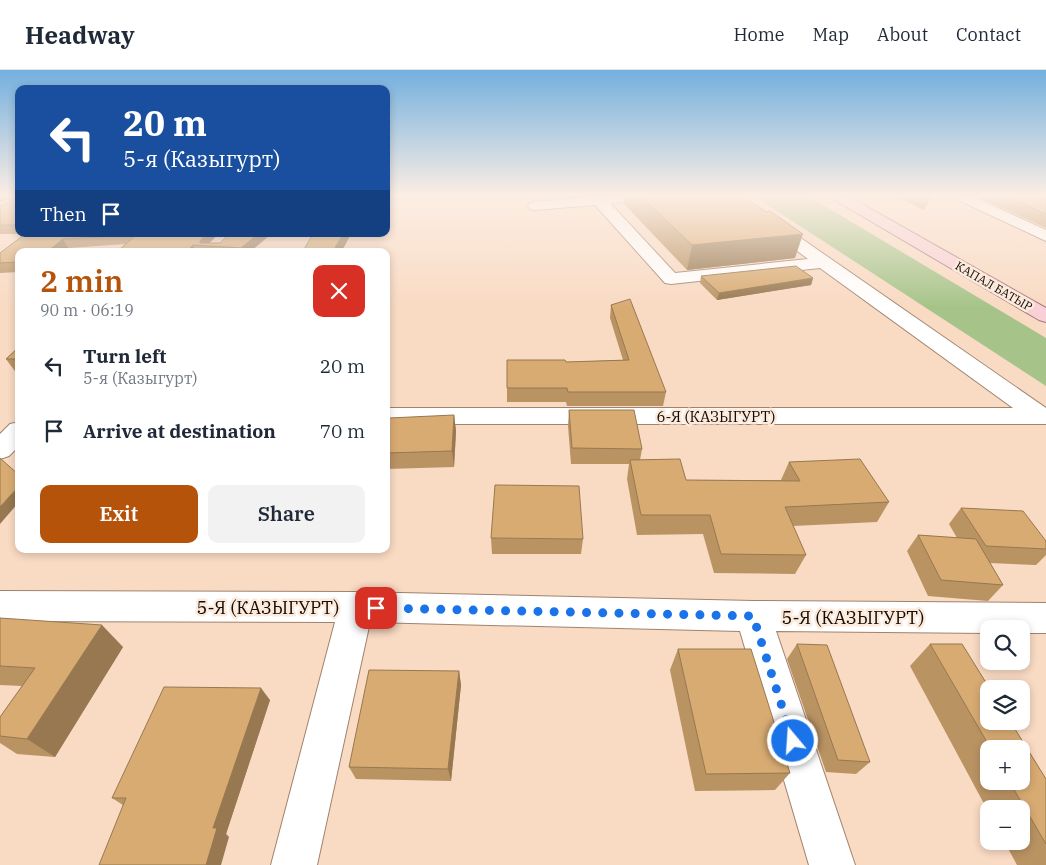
<!DOCTYPE html>
<meta charset="utf-8">
<style>
:root{--surface:#fff;--page:#f2f2f3;--text:#1f2937;--muted:#747a83;--line:#e0e1e3;--accent:#b45309}
body{margin:0;font-family:"IBM Plex Serif",serif;background:var(--page);color:var(--text);height:100vh;display:flex;flex-direction:column;font-size:19px;white-space:nowrap}
*{box-sizing:border-box;margin:0}
p{font-size:16px;color:var(--muted)}
.icon{flex:none;width:28px;height:28px;fill:none;stroke:currentColor;stroke-width:2;stroke-linecap:round;stroke-linejoin:round}
.map{position:relative;flex:1;overflow:hidden}
.drawer{position:absolute;left:15px;top:178px;width:375px;height:305px;display:flex;flex-direction:column;background:var(--surface);border-radius:10px;box-shadow:0 2px 8px #0003}
.drawer>*{flex:none}
.top-card{position:absolute;left:15px;top:15px;width:375px;height:152px;border-radius:10px;box-shadow:0 2px 8px #0003;background:#1a4fa0;color:#fff;overflow:hidden}
.tools{position:absolute;left:980px;top:550px;display:grid;gap:10px}
.tools a{display:grid;place-items:center;width:50px;height:50px;border-radius:10px;background:var(--surface);box-shadow:0 2px 8px #0003;font-size:25px}
.pin{position:absolute;display:grid;place-items:center;width:42px;height:42px;color:#fff;margin:-21px;border-radius:10px;box-shadow:0 2px 8px #0006}
.me{position:absolute;width:55px;margin:-28px;rotate:342deg;stroke-linejoin:round;filter:drop-shadow(0 0 4px #0008)}
.turn{display:flex;align-items:center;gap:18px;height:105px;padding:0 25px;font-size:22px}
.turn .icon{width:65px;height:65px;stroke-width:2.5}
.turn b{display:block;font-size:35px;line-height:42px}
.then{display:flex;align-items:center;height:48px;padding:0 25px;background:#0003;gap:10px;font-size:19px}
.round{display:grid;place-items:center;flex:none;width:52px;height:52px;border-radius:10px;background:var(--page)}
.summary{display:flex;align-items:center;justify-content:space-between;height:85px;padding:0 25px}
h1{font-size:30px;font-weight:600;line-height:38px;color:var(--accent)}
.action{display:flex;gap:10px;margin-top:auto;padding:10px 25px}
.action a{flex:1;height:58px;border-radius:10px;background:var(--accent);color:#fff;font-size:20px;font-weight:600;line-height:58px;text-align:center}
.action a+a{background:var(--page);color:var(--text)}
ul{padding:0;list-style:none}
li{display:flex;align-items:center;gap:15px;height:65px;padding:0 25px}
li div{flex:1}
li b{display:block;font-size:19px}
li em{font-style:normal}
header{display:flex;align-items:center;gap:30px;box-sizing:border-box;height:70px;padding:0 25px;background:var(--surface);border-bottom:1px solid var(--line)}
header strong{font-size:24px}
nav{display:flex;gap:28px;margin-inline-start:auto;font-size:18px}
.map>svg:first-child{display:block}
.green{fill:#a6c489}
.lines{fill:none;stroke-linecap:round;stroke-linejoin:round}
.minor-casing{stroke:#9f836e;stroke-width:2}
.major-casing{stroke:#a6777b;stroke-width:2}
.minor{fill:#fff;fill-rule:evenodd}
.major{fill:#f9d0d6;fill-rule:evenodd}
.wall{fill:#ba9363;fill-rule:evenodd}
.shaded-wall{fill:#977850}
.building{fill:#d8ab73;stroke:#977850}
.route{stroke:#1a73e8;stroke-width:9;stroke-dasharray:0 16.2}
.labels{text-anchor:middle;dominant-baseline:central;stroke-width:5;stroke-linejoin:round;paint-order:stroke}
.far-street-label{font-size:12px;fill:#140b04;stroke:#fceadc}
.street-label{font-size:15px;fill:#140b04;stroke:#fceadc}
.near-street-label{font-size:18px;fill:#140b04;stroke:#fceadc}
</style>
<header>
<strong>Headway</strong>
<nav><a>Home</a><a>Map</a><a>About</a><a>Contact</a></nav>
</header>
<div class="map">
<svg width="1046" height="795" viewBox="0 0 1046 795">
<rect width="100%" height="100%" fill="#f9dac3"/>
<path class="green" d="M754,126H808L1046,268V316Z"/>
<g class="lines">
<g class="minor-casing">
<g id="minor">
<path d="M599,126H648L646,129L641,130L610,133L675,203L808,189L724,126H740L1046,338V354H386V338H1013L820,198L671,214L665,213L595,135L535,140L530,139L528,136L530,133L535,132Z"/>
<path d="M954,126H972L1046,160V171L956,129Z"/>
<path d="M19,352V376L9,386L0,389V364L10,354Z"/>
<path d="M0,521L356,522L753,531L1046,533V563H1021V559H989V563L776,561L855,795H809L740,561L370,552L317,795H271L335,552L0,551Z"/>
</g>
</g>
<g class="major-casing">
<path id="major" d="M831,126H848L1046,238V252L1039,250L833,129Z"/>
</g>
<use href="#minor" class="minor"/>
<use href="#major" class="major"/>
</g>
<g class="wall">
<path d="M0,126H19V164H218L209,173H220L229,164H271L251,181H118L125,174L68,178L64,181H19V202L0,203V183L25,164H0V136L15,129V126Z"/>
<path d="M625,126H744L795,188L687,200L624,134Z"/>
<path d="M895,126H932L924,140Z"/>
<path d="M976,126H1046V158Z"/>
<path d="M701,206L813,208L811,215L717,230L700,213Z"/>
<path d="M611,235L666,322L663,336H567L566,332H507V318L566,292L623,290L610,248Z"/>
<path d="M19,277V304H17L6,289Z"/>
<path d="M569,340L642,379L640,390L686,410H781L789,392L889,432L877,452L793,456L806,485L795,504L714,503L703,464L637,465L627,409L629,394H571L568,356Z"/>
<path d="M454,345L456,361L454,397L386,399V361Z"/>
<path d="M961,438L1046,471V485L1036,495L990,493L1003,515L988,531L928,526L907,481L918,465L957,468L949,454Z"/>
<path d="M491,468L583,469L581,484H492Z"/>
<path d="M0,548L123,577L55,687L17,684L0,673V647L22,616L0,615Z"/>
<path d="M797,574L870,692L856,704L826,702L787,589Z"/>
<path d="M930,574H962L990,619H989V651H1010L1046,709V795H1017L1004,771H1021V739H989V743L910,596ZM989,679H1021V711H989Z"/>
<path d="M678,579L790,703L775,720L695,721L670,600Z"/>
<path d="M459,601L461,615L451,711L356,709L349,697Z"/>
<path d="M270,630L226,764L229,767L123,735L112,728Z"/>
</g>
<g class="shaded-wall">
<path d="M0,126H16L0,133Z"/>
<path d="M206,164H218L207,176L200,173V171Z"/>
<path d="M258,164H271L251,181H242L241,178Z"/>
<path d="M343,164H351L342,181H333Z"/>
<path d="M803,164L795,188L687,200L692,175Z"/>
<path d="M63,169L68,178L64,181H48Z"/>
<path d="M193,175L195,181H188V180Z"/>
<path d="M813,208L811,215L717,230L719,223Z"/>
<path d="M454,345L456,361L454,397L452,381Z"/>
<path d="M19,416V432L0,454V437Z"/>
<path d="M102,555L123,577L55,687L27,669Z"/>
<path d="M459,601L461,615L451,711L448,699Z"/>
<path d="M261,618L270,630L226,764L229,767L221,795H206L213,758Z"/>
</g>
<g class="building">
<path d="M15,126H19V155H0V136L15,129Z"/>
<path d="M641,126H744L766,142L770,141L803,164L692,175Z"/>
<path d="M1005,126H1046V144Z"/>
<path d="M25,164H206L200,171V173H220L229,164H258L241,178L193,175L188,180H177L176,181H118L136,165L63,169L48,181H19V192L0,193V183Z"/>
<path d="M313,164H343L333,181H303Z"/>
<path d="M796,196L813,208L719,223L701,206Z"/>
<path d="M630,229L666,322H568L567,318H507V290H565L566,292L629,290L611,235Z"/>
<path d="M19,277V289H6Z"/>
<path d="M569,340H634L642,379L572,378Z"/>
<path d="M454,345L452,381L386,383V361L389,348Z"/>
<path d="M0,388L19,405V416L0,437Z"/>
<path d="M680,389L686,410L800,411L789,392L860,389L889,432L785,437L806,485L721,484L710,445H641L630,390Z"/>
<path d="M495,415L579,416L583,469L491,468Z"/>
<path d="M961,438L1023,441L1046,471V479L986,476Z"/>
<path d="M918,465L976,469L1003,515L941,510Z"/>
<path d="M0,548L102,555L27,669L0,666V647L35,598L0,596Z"/>
<path d="M797,574L827,575L870,692L838,690Z"/>
<path d="M930,574H962L990,619H989V651H1010L1046,709V774L1009,711H1021V679H991Z"/>
<path d="M678,579H751L790,703L706,704Z"/>
<path d="M369,600L459,601L448,699L349,697Z"/>
<path d="M164,617L261,618L213,758H217L206,795H99L126,728H112Z"/>
</g>
<linearGradient id="sky" x2="0" y2="1"><stop stop-color="#73b0de"/><stop offset="0.53" stop-color="#fceee4"/><stop offset="1" stop-color="#fceee4" stop-opacity="0"/></linearGradient>
<rect width="1046" height="237" fill="url(#sky)"/>
<g class="lines">
<path class="route" d="M376,538L753,546L793,671"/>
</g>
<g class="labels">
<g class="far-street-label">
<text transform="translate(994 216) rotate(30)">КАПАЛ БАТЫР</text>
</g>
<g class="street-label">
<text x="716" y="346">6-Я (КАЗЫГУРТ)</text>
</g>
<g class="near-street-label">
<text x="268" y="537">5-Я (КАЗЫГУРТ)</text>
<text x="853" y="547">5-Я (КАЗЫГУРТ)</text>
</g>
</g>
</svg>
<div class="tools">
<a><svg class="icon" aria-label="search" viewBox="0 0 24 24"><circle cx="10" cy="10" r="6"/><path d="M15 15l6 6"/></svg></a>
<a><svg class="icon" aria-label="layers" viewBox="0 0 24 24"><path d="M12 4l9 5-9 5-9-5zM3 14l9 5 9-5"/></svg></a>
<a>+</a>
<a>−</a>
</div>
<div class="pin" style="left:376px;top:538px;background:#d93025"><svg class="icon" aria-label="arrive" viewBox="0 0 24 24"><path d="M6 21V4h12l-3 4 3 4H6"/></svg></div>
<svg class="me" style="left:793px;top:671px" viewBox="-20 -20 40 40"><circle r="17" fill="#1a73e8" stroke="#fff" stroke-width="3"/><path d="M0-11L8 9 0 5-8 9z" fill="#fff"/></svg>
<div class="top-card">
<div class="turn"><svg class="icon" aria-label="left" viewBox="0 0 24 24"><path d="M17 20v-9H6M10 6l-5 5 5 5"/></svg><div><b>20 m</b>5-я (Казыгурт)</div></div>
<div class="then">Then<svg class="icon" aria-label="arrive" viewBox="0 0 24 24"><path d="M6 21V4h12l-3 4 3 4H6"/></svg></div>
</div>
<section class="drawer">
<div class="summary"><div><h1>2 min</h1><p>90 m · 06:19</p></div><a class="round" style="background:#d93025;color:#fff"><svg class="icon" aria-label="close" viewBox="0 0 24 24"><path d="M6 6l12 12M18 6L6 18"/></svg></a></div>
<ul>
<li><svg class="icon" aria-label="left" viewBox="0 0 24 24"><path d="M17 20v-9H6M10 6l-5 5 5 5"/></svg><div><b>Turn left</b><p>5-я (Казыгурт)</p></div><em>20 m</em></li>
<li><svg class="icon" aria-label="arrive" viewBox="0 0 24 24"><path d="M6 21V4h12l-3 4 3 4H6"/></svg><div><b>Arrive at destination</b></div><em>70 m</em></li>
</ul>
<div class="action"><a>Exit</a><a>Share</a></div>
</section>
</div>
